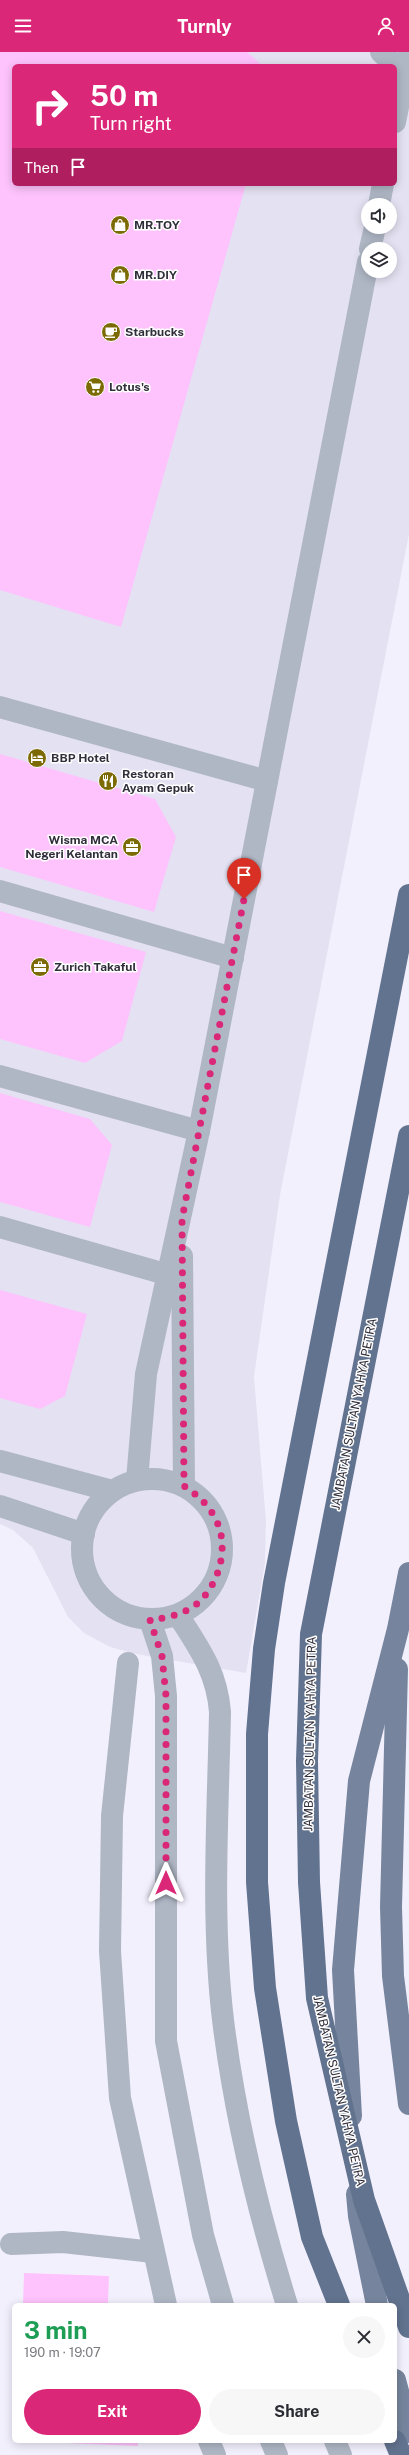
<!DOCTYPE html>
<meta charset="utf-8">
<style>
:root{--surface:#fff;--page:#f7f7f7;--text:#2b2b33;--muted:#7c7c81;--accent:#db2777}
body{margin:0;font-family:"Public Sans",sans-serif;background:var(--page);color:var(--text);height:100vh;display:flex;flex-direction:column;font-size:15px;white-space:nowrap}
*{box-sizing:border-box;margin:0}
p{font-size:13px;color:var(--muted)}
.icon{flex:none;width:22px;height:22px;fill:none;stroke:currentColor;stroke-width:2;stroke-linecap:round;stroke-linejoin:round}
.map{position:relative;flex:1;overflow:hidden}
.sheet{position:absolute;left:12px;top:2251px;width:385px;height:140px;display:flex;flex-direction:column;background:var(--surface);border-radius:6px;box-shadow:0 2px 10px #0003}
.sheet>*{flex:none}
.guide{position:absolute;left:12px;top:12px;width:385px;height:122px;border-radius:6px;box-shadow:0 2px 10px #0003;background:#db2777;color:#fff;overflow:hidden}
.fabs{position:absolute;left:361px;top:146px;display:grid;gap:8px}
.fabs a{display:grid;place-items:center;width:36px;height:36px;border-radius:50%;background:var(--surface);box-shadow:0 2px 10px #0003;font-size:20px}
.pin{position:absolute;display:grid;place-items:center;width:34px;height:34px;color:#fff;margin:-41px -17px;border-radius:50% 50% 50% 0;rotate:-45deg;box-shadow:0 0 4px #0007}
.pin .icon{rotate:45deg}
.me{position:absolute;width:44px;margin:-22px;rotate:0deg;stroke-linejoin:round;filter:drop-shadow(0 0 3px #0008)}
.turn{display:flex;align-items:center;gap:14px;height:84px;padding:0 12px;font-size:18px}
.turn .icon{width:52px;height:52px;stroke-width:2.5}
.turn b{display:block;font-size:28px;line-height:34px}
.then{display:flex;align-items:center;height:38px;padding:0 12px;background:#0003;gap:8px;font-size:15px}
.round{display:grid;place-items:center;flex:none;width:42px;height:42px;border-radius:21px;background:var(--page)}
.overview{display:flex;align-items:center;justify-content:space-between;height:68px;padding:0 12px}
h1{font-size:24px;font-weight:700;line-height:30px;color:#1e9e55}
.action{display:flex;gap:8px;margin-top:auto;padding:8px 12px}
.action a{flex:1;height:46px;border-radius:24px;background:var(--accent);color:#fff;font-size:16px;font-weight:700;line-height:46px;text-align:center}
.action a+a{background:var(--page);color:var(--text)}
header{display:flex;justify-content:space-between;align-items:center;height:52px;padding:0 12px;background:var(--accent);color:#fff;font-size:18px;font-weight:700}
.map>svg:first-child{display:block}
.built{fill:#e4e1f2;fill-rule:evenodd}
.building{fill:#fec3fd}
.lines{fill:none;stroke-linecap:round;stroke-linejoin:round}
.minor{stroke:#afb7c5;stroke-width:22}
.major{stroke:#76859d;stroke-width:22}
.highway{stroke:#62738f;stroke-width:22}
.highway-bridge{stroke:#62738f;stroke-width:22}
.route{stroke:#db2777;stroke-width:7;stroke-dasharray:0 12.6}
.labels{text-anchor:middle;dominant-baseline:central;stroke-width:3;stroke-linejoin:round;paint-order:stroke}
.poi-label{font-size:12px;font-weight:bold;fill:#312e3b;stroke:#fff;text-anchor:start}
.street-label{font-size:12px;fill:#312e3b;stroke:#fff}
</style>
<header><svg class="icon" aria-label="menu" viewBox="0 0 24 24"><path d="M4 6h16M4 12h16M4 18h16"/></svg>Turnly<svg class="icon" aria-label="person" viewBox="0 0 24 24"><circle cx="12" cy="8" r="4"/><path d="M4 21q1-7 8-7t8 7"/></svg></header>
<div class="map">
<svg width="409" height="2403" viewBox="0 0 409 2403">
<rect width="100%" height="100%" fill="#f3f0fe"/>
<path class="built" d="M0,0H409V482L280,1143L254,1325L266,1469L265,1511L246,1621L136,1602L110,1595L84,1581L68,1565L33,1496L13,1478L0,1472ZM14,14H395V132H14ZM368,153H390V175H368ZM368,197H390V219H368Z"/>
<g class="building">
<path d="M0,0H247L263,14H14V132H246L121,575L0,538Z"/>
<path d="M0,702L155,747L176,785L154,860L0,815Z"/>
<path d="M0,859L146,900L122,989L85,1011L0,987Z"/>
<path d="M0,1041L90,1067L112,1093L90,1175L0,1150Z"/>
<path d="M0,1238L87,1262L65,1344L40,1357L0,1346Z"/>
<path d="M24,2221L109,2224L108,2253H23Z"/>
<path d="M18,2389H138V2394Z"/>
</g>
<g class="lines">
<g class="minor">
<path d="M381,0L404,22"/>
<path d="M395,70L409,0"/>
<path d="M379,153L383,132"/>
<path d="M370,197L375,175"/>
<path d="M0,655L267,729"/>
<path d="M0,839L233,906"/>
<path d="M0,1024L199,1079"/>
<path d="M0,1175L169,1223"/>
<path d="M182,1204L184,1434"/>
<path d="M0,1409L112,1439"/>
<circle cx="152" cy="1497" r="70"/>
<path d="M137,1428L146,1322L199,1079L368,210"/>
<path d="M0,1454L84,1482"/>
<path d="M178,1563C199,1596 217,1620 220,1660C218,1762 211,1866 223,1968C235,2065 258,2160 287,2253"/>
<path d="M150,1568L162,1604L166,1644V1989L203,2183L223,2253"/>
<path d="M128,1611L112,1764L110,1899L120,2046L166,2253"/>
<path d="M11,2192L63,2190L153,2200"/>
<path d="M209,2389L215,2403"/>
<path d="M271,2389L277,2403"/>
<path d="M335,2389L341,2403"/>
</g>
<g class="major">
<path d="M397,1617L391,1855L393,1924L409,2052"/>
<path d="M351,2064L343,1918L359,1729L398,1577L409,1521"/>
<path d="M357,2142L359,2164L377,2253"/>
<path d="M395,2328L409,2380"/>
</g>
<g class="highway">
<path d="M339,2253L312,2185L286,2069L265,1936L257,1830V1682L264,1597L274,1531L409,843"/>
<path d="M395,2389L401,2403"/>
</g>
<path class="highway-bridge" d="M409,1084L311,1582L307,1709L309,1830L317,1946L364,2148L409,2275"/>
</g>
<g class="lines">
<path class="route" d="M166,1831V1644L162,1604L150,1568C167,1566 185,1562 198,1551C220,1531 230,1493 215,1466C208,1452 197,1443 184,1434L182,1167L244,847"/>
</g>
<defs>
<g id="shop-disc" transform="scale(1)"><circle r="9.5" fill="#7c6b04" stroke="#fff"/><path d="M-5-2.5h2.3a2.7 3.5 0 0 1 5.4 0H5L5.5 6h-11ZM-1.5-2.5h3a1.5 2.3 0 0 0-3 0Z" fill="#fff"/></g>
<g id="cafe-disc" transform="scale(1)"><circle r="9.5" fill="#7c6b04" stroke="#fff"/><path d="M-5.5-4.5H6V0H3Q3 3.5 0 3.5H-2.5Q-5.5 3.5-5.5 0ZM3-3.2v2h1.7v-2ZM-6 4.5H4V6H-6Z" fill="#fff"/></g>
<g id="supermarket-disc" transform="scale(1)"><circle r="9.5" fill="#7c6b04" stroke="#fff"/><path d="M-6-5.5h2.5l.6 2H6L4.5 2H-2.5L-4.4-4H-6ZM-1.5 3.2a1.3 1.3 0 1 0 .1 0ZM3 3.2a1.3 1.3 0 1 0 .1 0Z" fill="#fff"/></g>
<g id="hotel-disc" transform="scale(1)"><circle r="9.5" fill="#7c6b04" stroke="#fff"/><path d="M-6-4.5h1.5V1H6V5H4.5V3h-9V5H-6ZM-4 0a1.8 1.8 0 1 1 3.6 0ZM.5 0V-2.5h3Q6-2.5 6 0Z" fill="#fff"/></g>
<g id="restaurant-disc" transform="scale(1)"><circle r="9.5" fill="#7c6b04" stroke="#fff"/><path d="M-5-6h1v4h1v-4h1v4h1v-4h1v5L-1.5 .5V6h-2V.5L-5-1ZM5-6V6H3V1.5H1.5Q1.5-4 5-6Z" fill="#fff"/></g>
<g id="office-disc" transform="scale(1)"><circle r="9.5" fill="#7c6b04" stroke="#fff"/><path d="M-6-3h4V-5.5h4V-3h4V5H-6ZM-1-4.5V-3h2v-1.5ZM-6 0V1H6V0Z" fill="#fff"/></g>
</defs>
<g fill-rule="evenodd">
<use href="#shop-disc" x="120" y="173"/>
<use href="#shop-disc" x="120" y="223"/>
<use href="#cafe-disc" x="111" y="280"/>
<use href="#supermarket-disc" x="95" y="335"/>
<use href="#hotel-disc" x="37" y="706"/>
<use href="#restaurant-disc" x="108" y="729"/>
<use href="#office-disc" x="132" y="795"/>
<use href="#office-disc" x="40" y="915"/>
</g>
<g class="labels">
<g class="poi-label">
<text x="134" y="173">MR.TOY</text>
<text x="134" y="223">MR.DIY</text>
<text x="125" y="280">Starbucks</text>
<text x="109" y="335">Lotus's</text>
<text x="51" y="706">BBP Hotel</text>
<text x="122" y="722">Restoran<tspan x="122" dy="14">Ayam Gepuk</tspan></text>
<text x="118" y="788" text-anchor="end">Wisma MCA<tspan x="118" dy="14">Negeri Kelantan</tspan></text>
<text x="54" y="915">Zurich Takaful</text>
</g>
<g class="street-label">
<text transform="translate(354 1362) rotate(-79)">JAMBATAN SULTAN YAHYA PETRA</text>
<text transform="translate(310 1682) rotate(-89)">JAMBATAN SULTAN YAHYA PETRA</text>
<text transform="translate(339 2039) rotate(77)">JAMBATAN SULTAN YAHYA PETRA</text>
</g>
</g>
</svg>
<div class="fabs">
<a><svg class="icon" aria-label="sound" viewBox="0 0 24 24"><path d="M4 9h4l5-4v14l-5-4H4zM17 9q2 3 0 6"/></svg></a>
<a><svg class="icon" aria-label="layers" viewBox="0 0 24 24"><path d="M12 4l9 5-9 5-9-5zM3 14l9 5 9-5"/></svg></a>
</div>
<div class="pin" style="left:244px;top:847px;background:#d93025"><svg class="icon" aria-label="arrive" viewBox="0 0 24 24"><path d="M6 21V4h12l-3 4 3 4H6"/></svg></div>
<svg class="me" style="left:166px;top:1831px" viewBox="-20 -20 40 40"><path d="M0-17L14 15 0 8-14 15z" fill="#db2777" stroke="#fff" stroke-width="4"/></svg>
<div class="guide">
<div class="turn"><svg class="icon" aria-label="right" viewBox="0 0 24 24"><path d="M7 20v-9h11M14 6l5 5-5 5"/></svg><div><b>50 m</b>Turn right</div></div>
<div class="then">Then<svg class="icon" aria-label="arrive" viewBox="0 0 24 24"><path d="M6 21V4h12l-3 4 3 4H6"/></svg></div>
</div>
<section class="sheet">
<div class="overview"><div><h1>3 min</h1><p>190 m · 19:07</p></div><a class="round"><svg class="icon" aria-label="close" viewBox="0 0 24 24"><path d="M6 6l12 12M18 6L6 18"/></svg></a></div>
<div class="action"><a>Exit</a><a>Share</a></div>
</section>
</div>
